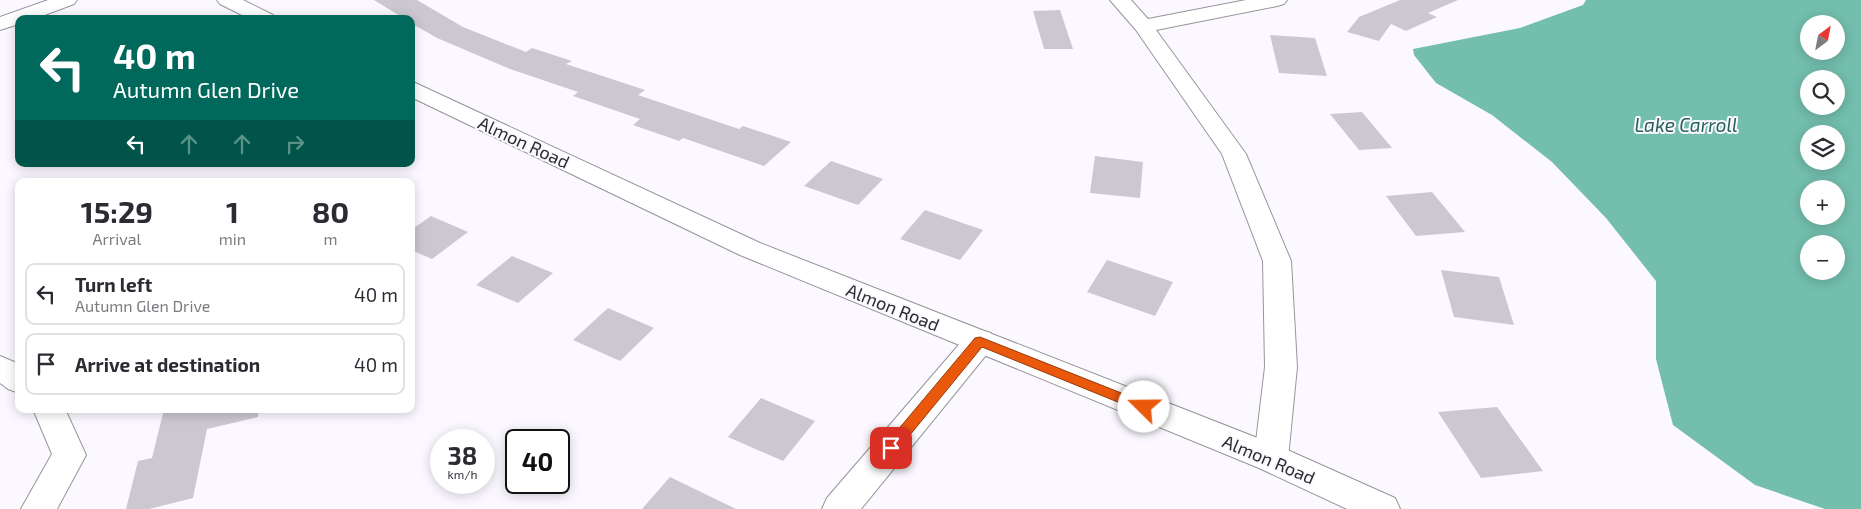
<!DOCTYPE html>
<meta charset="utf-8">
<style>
:root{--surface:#fff;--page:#f2f2f3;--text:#2b2b33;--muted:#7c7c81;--line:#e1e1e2}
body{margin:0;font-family:"Exo 2",sans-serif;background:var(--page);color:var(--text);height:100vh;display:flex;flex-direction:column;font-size:19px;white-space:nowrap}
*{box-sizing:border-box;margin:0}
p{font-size:16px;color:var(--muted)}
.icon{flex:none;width:28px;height:28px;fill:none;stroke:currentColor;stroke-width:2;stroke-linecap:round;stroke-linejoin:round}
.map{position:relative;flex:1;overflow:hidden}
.drawer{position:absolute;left:15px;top:178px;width:400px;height:235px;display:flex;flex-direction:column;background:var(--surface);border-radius:10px;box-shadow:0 2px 12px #0003}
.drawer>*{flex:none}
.guide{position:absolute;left:15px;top:15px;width:400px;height:152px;border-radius:10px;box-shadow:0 2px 12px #0003;background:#00695c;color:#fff;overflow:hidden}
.needle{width:32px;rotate:32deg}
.controls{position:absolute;left:1800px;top:15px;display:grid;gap:10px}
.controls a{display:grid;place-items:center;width:45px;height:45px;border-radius:50%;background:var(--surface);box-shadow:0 2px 12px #0003;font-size:25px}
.speed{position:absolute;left:430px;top:429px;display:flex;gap:10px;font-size:25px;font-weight:700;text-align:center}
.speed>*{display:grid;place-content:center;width:65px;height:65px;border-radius:50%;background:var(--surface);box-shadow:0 2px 12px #0003;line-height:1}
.speed small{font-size:12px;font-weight:400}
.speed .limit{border:2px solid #111;border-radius:8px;background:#fff;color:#111}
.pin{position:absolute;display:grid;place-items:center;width:42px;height:42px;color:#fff;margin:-21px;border-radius:10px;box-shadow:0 2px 8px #0006}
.me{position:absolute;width:55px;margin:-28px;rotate:292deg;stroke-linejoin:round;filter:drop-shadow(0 0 4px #0008)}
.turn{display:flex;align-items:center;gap:18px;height:105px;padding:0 15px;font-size:22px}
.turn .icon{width:65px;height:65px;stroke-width:2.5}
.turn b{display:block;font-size:35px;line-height:42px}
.lanes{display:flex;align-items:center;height:48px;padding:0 15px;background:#0003;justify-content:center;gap:25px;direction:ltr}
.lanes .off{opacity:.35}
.eta{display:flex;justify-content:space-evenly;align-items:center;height:85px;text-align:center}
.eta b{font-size:30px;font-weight:700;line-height:35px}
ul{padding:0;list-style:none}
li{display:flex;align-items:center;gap:15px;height:62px;margin:0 10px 8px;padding:0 5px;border:2px solid var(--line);border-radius:10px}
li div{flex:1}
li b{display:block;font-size:19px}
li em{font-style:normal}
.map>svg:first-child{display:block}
.water{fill:#73bead;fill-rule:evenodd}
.building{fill:#cbc9cf}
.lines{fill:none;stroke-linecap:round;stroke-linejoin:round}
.minor-casing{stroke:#97949a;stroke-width:2}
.tertiary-casing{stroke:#97949a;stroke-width:2}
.minor{fill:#fff;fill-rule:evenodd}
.tertiary{fill:#fff;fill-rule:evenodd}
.route{fill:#ea580c;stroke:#983908}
.labels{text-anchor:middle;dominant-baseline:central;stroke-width:4;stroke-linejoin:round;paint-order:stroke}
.street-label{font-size:18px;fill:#2d2c2e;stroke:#fbf9ff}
.water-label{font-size:19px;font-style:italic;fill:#256156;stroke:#fbf9ff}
</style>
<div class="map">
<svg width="1861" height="509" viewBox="0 0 1861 509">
<rect width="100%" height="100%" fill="#fbf9ff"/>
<path class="water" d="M1586,0H1861V509H1825L1755,485L1673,425L1656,359V281L1606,218L1552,162L1492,115L1436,83L1414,55L1413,49L1520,28L1583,5ZM1809,24H1836V51H1809ZM1809,79H1836V106H1809ZM1809,134H1836V161H1809ZM1809,189H1836V216H1809ZM1809,244H1836V271H1809Z"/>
<g class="building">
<path d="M374,0H417L463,27L526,52L532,48L572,61L566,64L645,90L638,95L739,129L743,126L791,142L764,166L683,138L679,141L633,125L640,119L573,96L578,92L510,69L437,38L411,23V19H405Z"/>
<path d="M1400,0H1458L1428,13L1437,17L1406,31L1391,24L1379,41L1347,32L1359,17Z"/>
<path d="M1060,10L1073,49H1044L1033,11Z"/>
<path d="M1270,35L1315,38L1327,76L1279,73Z"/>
<path d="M1362,112L1392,148L1359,150L1330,114Z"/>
<path d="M1095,156L1143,162L1140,198L1090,193Z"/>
<path d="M831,161L883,179L858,205L804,186Z"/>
<path d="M1432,192L1465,232L1416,236L1386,196Z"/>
<path d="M925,210L983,230L960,260L900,239Z"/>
<path d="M431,216L468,232L432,259L411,250V230Z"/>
<path d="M512,256L553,273L518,303L476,285Z"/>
<path d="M1107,260L1173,282L1155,316L1087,292Z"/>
<path d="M1441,270L1499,277L1514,325L1454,317Z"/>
<path d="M608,308L654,328L620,361L573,340Z"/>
<path d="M761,398L815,421L783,461L728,437Z"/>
<path d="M1497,407L1543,471L1481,478L1438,412Z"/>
<path d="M164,409H258V417L207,429L193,498L149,509H126L138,461L152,458Z"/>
<path d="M670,477L736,509H642Z"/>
</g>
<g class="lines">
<g class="minor-casing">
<g id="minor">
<path d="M1110,0H1131L1148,19L1246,0H1287L1284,4L1277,6L1156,30L1246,154L1291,261L1297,367L1288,458L1283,468L1271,472L1259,468L1254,458L1265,367L1263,261L1222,154L1136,30Z"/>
<path d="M980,330L991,333L995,341L991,349L861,509H822L827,498L969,333Z"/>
<path d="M0,356L19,364V393L8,389L0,383Z"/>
<path d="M33,409H65L86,455L57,509H21L52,454Z"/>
</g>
</g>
<g class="tertiary-casing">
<g id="tertiary">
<path d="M48,0H77L74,4L34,19H19V24L0,30V17Z"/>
<path d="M217,0H243L273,15L276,19H250L220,4Z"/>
<path d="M411,81L760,243L1283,448L1395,498L1400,509H1347L1259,468L740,255L411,97Z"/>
</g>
</g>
<use href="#minor" class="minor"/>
<use href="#tertiary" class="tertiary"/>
</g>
<path class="route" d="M980,337L1149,404L1151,407L1144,413L1140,411L982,347L896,452H886L884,448L886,444L975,338Z"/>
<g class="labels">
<g class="street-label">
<text transform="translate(524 142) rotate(25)">Almon Road</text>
<text transform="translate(893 307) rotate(22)">Almon Road</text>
<text transform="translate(1269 459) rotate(23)">Almon Road</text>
</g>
<g class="water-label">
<text x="1686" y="124">Lake Carroll</text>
</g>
</g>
</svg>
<div class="controls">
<a><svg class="needle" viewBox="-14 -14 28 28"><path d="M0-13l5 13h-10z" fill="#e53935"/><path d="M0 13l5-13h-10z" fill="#7c7c81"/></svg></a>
<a><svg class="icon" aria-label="search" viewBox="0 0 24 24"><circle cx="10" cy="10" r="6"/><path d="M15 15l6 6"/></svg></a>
<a><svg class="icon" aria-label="layers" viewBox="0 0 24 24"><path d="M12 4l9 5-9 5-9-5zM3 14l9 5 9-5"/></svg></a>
<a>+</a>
<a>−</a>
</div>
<div class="speed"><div>38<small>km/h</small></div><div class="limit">40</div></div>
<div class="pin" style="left:891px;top:448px;background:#d93025"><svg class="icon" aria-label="arrive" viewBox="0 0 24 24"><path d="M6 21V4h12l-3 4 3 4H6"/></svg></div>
<svg class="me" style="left:1144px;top:407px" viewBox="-20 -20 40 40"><circle r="19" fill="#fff"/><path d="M0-13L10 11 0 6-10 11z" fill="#ea580c"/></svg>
<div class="guide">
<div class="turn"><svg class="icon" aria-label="left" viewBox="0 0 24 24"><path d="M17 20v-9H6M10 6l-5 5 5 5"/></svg><div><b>40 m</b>Autumn Glen Drive</div></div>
<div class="lanes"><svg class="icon" aria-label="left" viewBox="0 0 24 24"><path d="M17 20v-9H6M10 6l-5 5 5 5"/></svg><svg class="icon off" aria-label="ahead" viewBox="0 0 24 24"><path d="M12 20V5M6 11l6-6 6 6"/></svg><svg class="icon off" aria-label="ahead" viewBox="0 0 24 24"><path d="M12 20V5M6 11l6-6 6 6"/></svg><svg class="icon off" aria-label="right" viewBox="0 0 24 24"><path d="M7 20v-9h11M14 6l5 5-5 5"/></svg></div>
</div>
<section class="drawer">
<div class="eta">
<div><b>15:29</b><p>Arrival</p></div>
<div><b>1</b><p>min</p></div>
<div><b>80</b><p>m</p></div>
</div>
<ul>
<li><svg class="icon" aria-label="left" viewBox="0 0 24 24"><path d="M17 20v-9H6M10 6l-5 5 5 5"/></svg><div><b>Turn left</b><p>Autumn Glen Drive</p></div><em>40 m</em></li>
<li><svg class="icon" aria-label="arrive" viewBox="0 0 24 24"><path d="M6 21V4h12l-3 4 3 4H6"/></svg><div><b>Arrive at destination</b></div><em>40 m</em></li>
</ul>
</section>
</div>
